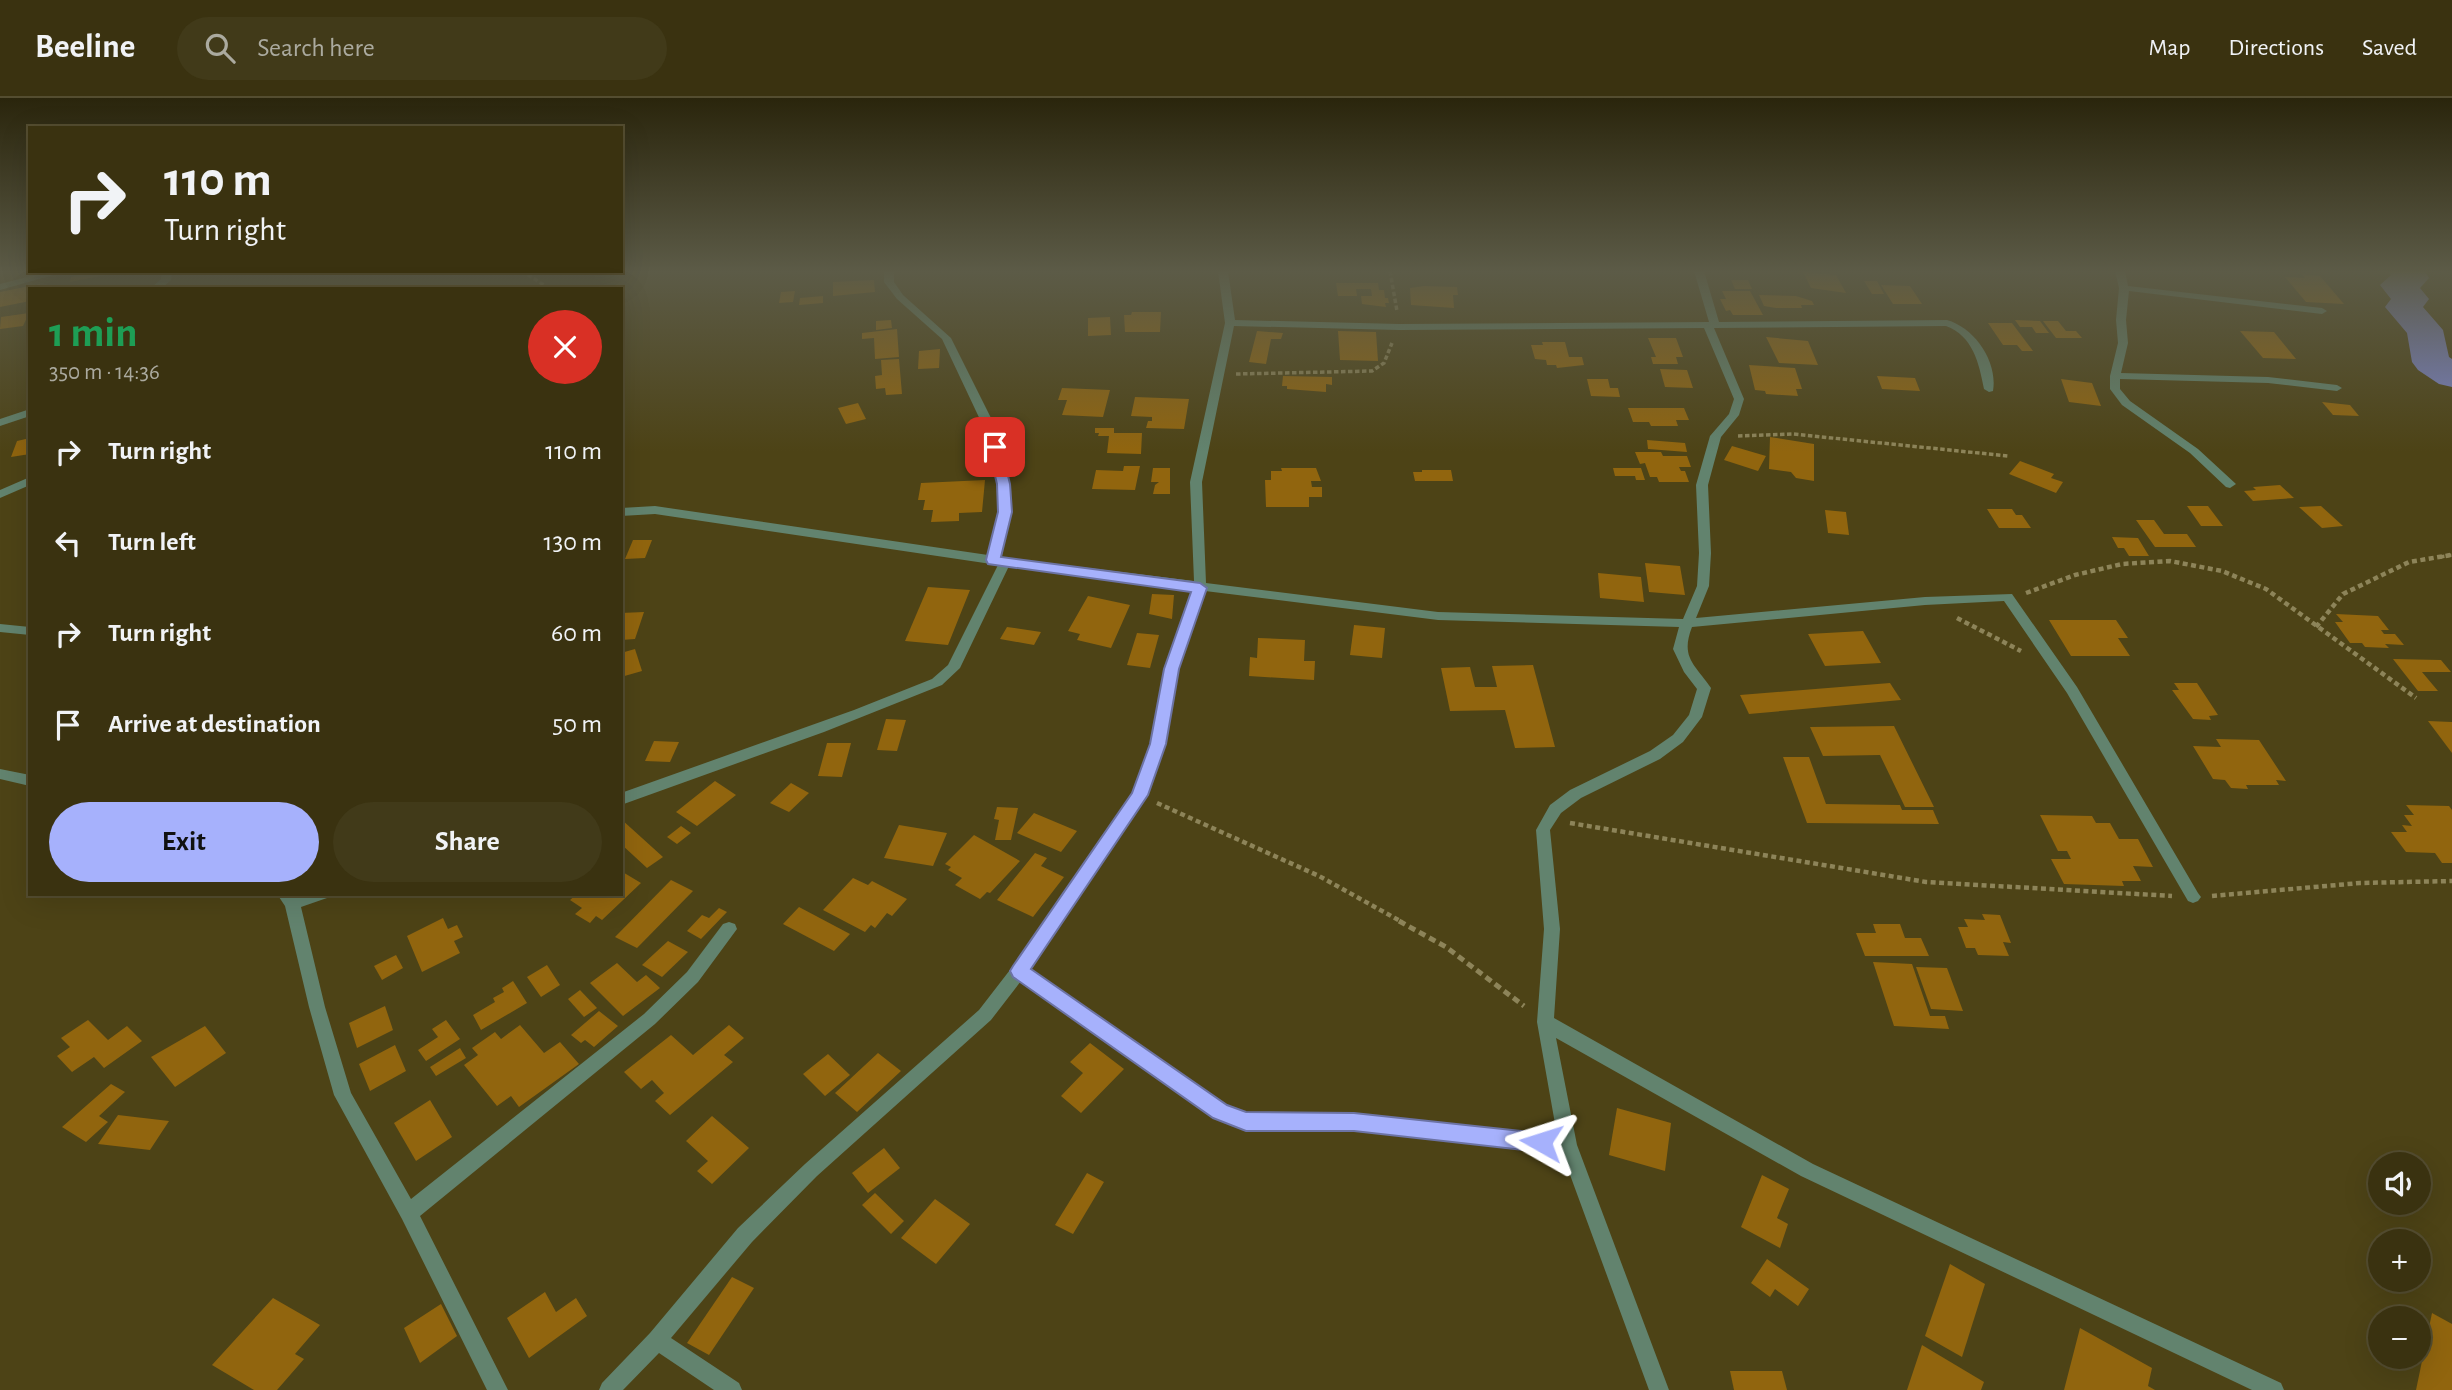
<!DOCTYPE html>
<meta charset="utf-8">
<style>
:root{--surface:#3a3210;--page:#413a19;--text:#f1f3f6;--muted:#abaa9f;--line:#544d30;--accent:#a6b1fc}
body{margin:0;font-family:"Alegreya Sans",sans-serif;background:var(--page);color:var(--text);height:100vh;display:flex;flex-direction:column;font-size:26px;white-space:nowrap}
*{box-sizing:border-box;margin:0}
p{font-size:23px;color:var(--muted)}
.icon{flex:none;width:38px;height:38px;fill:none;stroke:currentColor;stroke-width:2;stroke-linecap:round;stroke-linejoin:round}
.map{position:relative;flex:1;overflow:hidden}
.panel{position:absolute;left:28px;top:189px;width:595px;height:609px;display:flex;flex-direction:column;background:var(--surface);border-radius:0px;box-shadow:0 7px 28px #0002,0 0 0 2px var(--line)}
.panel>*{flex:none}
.top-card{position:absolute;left:28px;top:28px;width:595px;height:147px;border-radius:0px;box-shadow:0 7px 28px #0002,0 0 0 2px var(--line);background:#3a3210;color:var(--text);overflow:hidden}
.fabs{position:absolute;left:2368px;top:1054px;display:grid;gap:14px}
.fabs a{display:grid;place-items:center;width:63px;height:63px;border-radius:50%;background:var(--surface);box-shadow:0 7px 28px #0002,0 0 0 2px var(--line);font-size:35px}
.pin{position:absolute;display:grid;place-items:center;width:60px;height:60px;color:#fff;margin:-30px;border-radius:14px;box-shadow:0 4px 10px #0006}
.me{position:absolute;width:77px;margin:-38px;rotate:276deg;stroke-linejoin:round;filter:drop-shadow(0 0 5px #0008)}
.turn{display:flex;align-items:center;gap:24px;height:147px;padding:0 21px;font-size:32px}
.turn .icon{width:91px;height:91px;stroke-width:2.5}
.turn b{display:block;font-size:49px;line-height:60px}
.round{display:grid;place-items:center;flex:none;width:74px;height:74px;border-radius:37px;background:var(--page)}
.summary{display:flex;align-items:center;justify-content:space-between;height:119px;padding:0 21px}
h1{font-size:42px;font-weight:700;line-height:52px;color:#1e9e55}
.cta{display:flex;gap:14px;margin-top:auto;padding:14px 21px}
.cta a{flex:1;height:80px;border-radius:42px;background:var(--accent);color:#111;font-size:28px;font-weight:700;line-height:80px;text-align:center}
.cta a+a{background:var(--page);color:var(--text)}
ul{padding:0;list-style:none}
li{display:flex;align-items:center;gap:21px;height:91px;padding:0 21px}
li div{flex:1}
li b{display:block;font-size:26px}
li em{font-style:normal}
header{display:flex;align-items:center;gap:42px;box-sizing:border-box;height:98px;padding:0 35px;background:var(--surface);border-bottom:2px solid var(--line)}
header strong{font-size:33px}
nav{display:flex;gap:38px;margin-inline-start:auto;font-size:24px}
.search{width:490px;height:63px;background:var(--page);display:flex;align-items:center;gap:18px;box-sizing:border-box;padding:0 24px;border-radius:38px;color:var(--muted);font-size:26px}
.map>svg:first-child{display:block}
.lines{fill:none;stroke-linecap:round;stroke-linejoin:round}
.river{fill:#7b84cc;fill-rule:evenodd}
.building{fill:#91650e}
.path-far2{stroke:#8d8459;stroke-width:3.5;stroke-dasharray:4.5 2.5;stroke-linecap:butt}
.path-far1{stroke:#8d8459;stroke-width:4.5;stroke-dasharray:5 3.5;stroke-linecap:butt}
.path{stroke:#8d8459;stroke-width:5;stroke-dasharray:7 4.5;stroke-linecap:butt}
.minor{fill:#62836e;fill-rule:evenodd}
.route{fill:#a6b1fc;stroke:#6c73a4;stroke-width:2}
</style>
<header>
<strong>Beeline</strong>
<div class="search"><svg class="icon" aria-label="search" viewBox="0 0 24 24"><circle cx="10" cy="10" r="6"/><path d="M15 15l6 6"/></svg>Search here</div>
<nav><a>Map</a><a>Directions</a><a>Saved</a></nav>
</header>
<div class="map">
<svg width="2452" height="1292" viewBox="0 0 2452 1292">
<rect width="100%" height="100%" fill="#4d4316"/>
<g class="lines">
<path class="river" d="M2388,173H2425L2429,180L2420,190L2429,201L2423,209L2443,232L2449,259L2452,261V289L2439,286L2418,272L2412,264L2407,235L2385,209L2391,201L2380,187L2391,177Z"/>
</g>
<g class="building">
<path d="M97,173H105V177L70,184L71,179Z"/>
<path d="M1803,174L1836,177L1846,195L1811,190Z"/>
<path d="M2302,176L2320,178L2344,206L2306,204L2285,179L2305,180Z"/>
<path d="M874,182L875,194L833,198V184Z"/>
<path d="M1731,182H1748L1752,191H1735Z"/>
<path d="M1864,183H1877L1884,196H1872Z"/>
<path d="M1336,185H1378L1379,192H1384L1385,200H1388L1389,205H1385L1386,209L1362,206L1361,198H1372L1371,191H1356L1357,198H1338Z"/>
<path d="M40,186L39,191H30V203L0,209V194Z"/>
<path d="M1881,187L1910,188L1922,206H1893Z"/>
<path d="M1424,188L1457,189L1458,197H1453L1454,210L1411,207L1410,190Z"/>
<path d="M795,193L793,204L779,205L781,194Z"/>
<path d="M1722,193H1750L1763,217H1733L1730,212L1726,213L1720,201H1726Z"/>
<path d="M1759,197L1796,198L1812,203L1814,207H1801L1802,210H1776L1764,208Z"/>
<path d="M823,198V205L799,207L800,200Z"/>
<path d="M1132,214H1161L1160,234H1125L1124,217H1131Z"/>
<path d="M29,215L23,228L0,231L1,219Z"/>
<path d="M1110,219L1111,237L1088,238V220Z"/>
<path d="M891,222L892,230L876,232V223Z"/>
<path d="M2015,222L2040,223L2049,235H2036L2032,229H2020Z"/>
<path d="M2043,223H2058L2066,233H2076L2082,240H2056Z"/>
<path d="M1988,225H2012L2033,253H2022L2017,247H2003Z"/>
<path d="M897,231L899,259L875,261L874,240L862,241V235Z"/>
<path d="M1257,233L1283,235L1281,241H1271L1266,266L1249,264Z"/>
<path d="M1338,233L1376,234L1378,263L1340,262Z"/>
<path d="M2240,233L2274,234L2296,261L2263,260Z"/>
<path d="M1766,239L1808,243L1818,267L1779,265Z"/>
<path d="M1648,240H1676L1683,259H1676L1678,266H1653L1651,259H1656Z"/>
<path d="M1542,244H1565L1569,259H1582L1584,267L1557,270L1556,267H1547L1546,262L1535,261L1531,247H1543Z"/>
<path d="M940,251L939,270L918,271L919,253Z"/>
<path d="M899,261L902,296L886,297L885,290L876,291L875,278L882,277L881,262Z"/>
<path d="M1749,267L1795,270L1802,291H1796L1798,298L1766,296L1765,293L1755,292Z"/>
<path d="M1660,271L1687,272L1693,290L1665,289Z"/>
<path d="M1283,278L1332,279V287L1326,286V294L1287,291V288H1282Z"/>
<path d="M1877,278L1915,280L1920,293L1882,291Z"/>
<path d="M1587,281H1608L1610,290H1618L1620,299L1591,298Z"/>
<path d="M2061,281L2092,285L2101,308L2069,304Z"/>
<path d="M1062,290L1110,292L1103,319L1062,317L1067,302H1058Z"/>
<path d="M1135,299L1189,301L1184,331L1146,330L1148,323H1152V319L1131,318Z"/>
<path d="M2322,304L2350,307L2359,318L2333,317Z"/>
<path d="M858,305L866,321L846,326L838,310Z"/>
<path d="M1628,310H1684L1689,322H1676L1678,328H1651L1649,324H1633Z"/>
<path d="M1095,330H1114V335H1142L1141,356L1107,355L1109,338H1098L1099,335H1095Z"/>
<path d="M1770,339L1814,346V383L1796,380L1791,374L1769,371Z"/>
<path d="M30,340V356L11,359L17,343Z"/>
<path d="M1647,342L1685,345L1687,354L1648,351Z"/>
<path d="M1732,348L1766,358L1758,373L1724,362Z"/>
<path d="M1635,354H1661L1663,358H1687L1691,369H1679L1681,373H1685L1689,384H1659L1657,379H1650L1645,365L1640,366Z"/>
<path d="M2020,363L2054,376L2051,380L2063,384L2056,395L2009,376Z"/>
<path d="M1124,368H1140L1135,392L1092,391L1096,372L1123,373Z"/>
<path d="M1153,370H1170V396H1153L1155,387L1159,384H1151Z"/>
<path d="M1281,370H1316L1321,383H1311L1312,389H1322V399H1309V409H1266L1265,382H1271V373H1282Z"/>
<path d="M1613,370H1641L1645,382H1636L1635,378H1615Z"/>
<path d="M1422,372H1451L1453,383H1415L1413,374H1422Z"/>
<path d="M985,382L982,414L959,415V423L931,424L933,412H923L925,402H918L921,385Z"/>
<path d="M2280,387L2294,400L2253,403L2244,393L2256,392L2253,389Z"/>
<path d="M2187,408H2208L2223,428H2201Z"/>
<path d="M2321,408L2343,428L2322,430L2299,409Z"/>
<path d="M1987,411H2012L2016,417H2022L2031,430H1999Z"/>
<path d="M1825,412L1846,414L1849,437L1828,435Z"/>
<path d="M2136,422H2154L2164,436H2187L2196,449H2155Z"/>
<path d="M2112,439L2138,440L2149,458H2129L2124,450H2118Z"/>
<path d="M633,442H652L645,460L625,461Z"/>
<path d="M1645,465L1680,468L1685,497L1649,494Z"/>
<path d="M1598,475L1641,479L1644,504L1600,500Z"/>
<path d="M928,489L970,492L948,547L905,543Z"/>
<path d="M1152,496L1174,497L1172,521L1149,516Z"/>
<path d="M1088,498L1130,507L1111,550L1077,542L1080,536L1068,533Z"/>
<path d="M644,514L635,541L621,542V515Z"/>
<path d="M2336,516L2378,518L2389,532H2381L2384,536H2395L2404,547L2385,546L2389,550L2365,549L2362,545H2350L2335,524H2343Z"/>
<path d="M2049,522H2116L2128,540H2118L2130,558H2071Z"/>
<path d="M1354,527L1385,530L1382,560L1350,557Z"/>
<path d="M1007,529L1041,534L1034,547L1000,541Z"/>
<path d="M1863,533L1881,565L1825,568L1808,536Z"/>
<path d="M1137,535L1159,537L1150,570L1127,567Z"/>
<path d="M1258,540L1305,542L1304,563H1315L1314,582L1249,578L1250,559L1257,560Z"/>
<path d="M635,551L642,573L621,579V555Z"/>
<path d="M2393,561L2441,562L2451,574H2422L2438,593H2418Z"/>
<path d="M1533,567L1555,649L1515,650L1505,612L1450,613L1441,570L1470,569L1475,589H1497L1492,568Z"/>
<path d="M1890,585L1901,602L1749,616L1740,597Z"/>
<path d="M2174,585H2197L2218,617L2209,618L2211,622L2193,621L2172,592H2179Z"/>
<path d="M886,621L906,622L897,653L877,652Z"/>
<path d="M2428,623L2452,624V655Z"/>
<path d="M1894,628L1934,709H1905L1880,657L1823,658L1810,629Z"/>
<path d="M2216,641L2259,642L2286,683L2276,682L2279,687H2246L2248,691L2231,690L2225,682L2213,681L2193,648L2221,649Z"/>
<path d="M654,643L679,644L670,664L645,663Z"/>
<path d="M827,645H851L842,679L818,678Z"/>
<path d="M1783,659H1809L1826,706L1900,707L1902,712H1933L1939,726L1807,725Z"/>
<path d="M715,683L736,697L697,728L676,714Z"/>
<path d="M791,685L809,695L789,714L770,705Z"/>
<path d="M2406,707L2449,708L2452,712V765H2442L2435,755L2406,754L2391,734H2407L2402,727L2412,728L2404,717H2414Z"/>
<path d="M997,709L1018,710L1011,742H995L999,722L994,721Z"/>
<path d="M1034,715L1077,733L1061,754L1017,735Z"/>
<path d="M2040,717L2092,718L2096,725H2110L2119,741H2138L2153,769L2133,768L2141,783H2122L2124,788L2064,786L2051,761H2071L2067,753H2058Z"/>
<path d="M621,721L663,759L647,770L621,746Z"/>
<path d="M899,727L947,735L933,768L884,760Z"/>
<path d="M681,728L691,735L677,746L667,739Z"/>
<path d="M974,737L1020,763L990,795L987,794L980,801L955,787L962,780L948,772L951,769L945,766Z"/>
<path d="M1035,755L1047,760L1041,768L1064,779L1033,819L997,802Z"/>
<path d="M621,773L641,785L602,822L596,818L590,825L575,816L582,810L570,802L577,796H621Z"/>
<path d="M853,780L868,787L872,783L907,801L892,818L887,815L875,830L871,827L865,834L823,812Z"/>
<path d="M671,782L693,793L637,850L615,839Z"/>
<path d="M799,809L850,836L834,853L783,826Z"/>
<path d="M719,810L727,814L701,841L687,833L702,817L709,820Z"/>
<path d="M1982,816L2000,817L2011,845L2003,844L2009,858L1978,857L1975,850H1966L1958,829H1968L1964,821L1985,822Z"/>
<path d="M443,820L448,831L457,827L463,839L454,843L460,855L422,874L407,838Z"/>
<path d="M1873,826H1900L1905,840H1921L1929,858H1865L1856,835H1876Z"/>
<path d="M668,843L688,854L662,879L642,867Z"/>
<path d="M396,857L403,870L382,882L374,868Z"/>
<path d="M1873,864L1912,866L1930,918H1945L1949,931L1894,928Z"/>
<path d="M617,865L637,884L646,877L660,890L623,918L590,885Z"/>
<path d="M547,867L560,887L541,899L527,879Z"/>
<path d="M1916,869L1947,870L1963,913L1931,911Z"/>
<path d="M513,883L527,905L481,932L473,917L495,904L493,900L504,894L502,890Z"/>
<path d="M580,892L597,910L584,919L568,901Z"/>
<path d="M385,908L393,932L357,950L349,925Z"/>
<path d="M599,913L618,928L594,949L585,942L581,945L571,937Z"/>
<path d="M88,922L108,942L127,928L142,943L104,970L94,959L72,974L57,958L70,949L61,940Z"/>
<path d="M446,922L460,941L426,963L418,952L438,939L432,931Z"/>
<path d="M520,927L544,955L560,944L579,966L519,1009L511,998L497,1008L464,967L478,957L472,950L495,934L501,941Z"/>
<path d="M729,927L744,940L724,957L733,964L670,1017L655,1003L664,995L652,982L641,991L624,974L671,937L693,957Z"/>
<path d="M205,928L226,955L175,989L151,959Z"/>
<path d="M1090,945L1124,971L1081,1015L1061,998L1083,975L1070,964Z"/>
<path d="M395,947L406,973L370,993L359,966Z"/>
<path d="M460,950L466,960L436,978L430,969Z"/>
<path d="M878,955L901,973L857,1014L835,995Z"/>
<path d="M828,956L850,977L825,998L803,976Z"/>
<path d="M111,986L125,994L99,1018L108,1024L86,1044L62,1029Z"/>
<path d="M430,1002L452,1039L416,1063L394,1025Z"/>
<path d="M1617,1010L1671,1025L1665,1073L1609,1057Z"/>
<path d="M118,1017L169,1023L150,1052L98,1046Z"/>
<path d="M712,1018L749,1050L712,1086L697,1073L708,1063L686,1043Z"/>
<path d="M884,1050L900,1070L868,1095L852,1075Z"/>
<path d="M1087,1075L1104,1084L1073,1136L1055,1127Z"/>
<path d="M1762,1077L1789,1091L1777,1120L1788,1126L1780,1150L1741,1129Z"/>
<path d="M875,1095L904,1123L891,1136L862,1107Z"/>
<path d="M935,1101L970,1126L936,1166L901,1140Z"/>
<path d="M1767,1161L1809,1191L1798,1208L1775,1191L1770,1199L1751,1185Z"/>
<path d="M1950,1166L1985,1186L1962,1259L1925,1238Z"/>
<path d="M732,1179L754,1190L709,1257L687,1245Z"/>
<path d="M545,1194L556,1214L576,1200L587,1218L529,1260L507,1220Z"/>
<path d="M273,1200L320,1227L295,1256L304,1261L277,1292H254L212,1267Z"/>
<path d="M441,1206L457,1238L420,1265L404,1230Z"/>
<path d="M2432,1215L2452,1226V1292H2416Z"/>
<path d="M2080,1230L2152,1270L2148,1288L2155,1292H2064Z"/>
<path d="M1922,1247L1984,1284L1981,1292H1907Z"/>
<path d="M1730,1273H1782L1787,1292H1734Z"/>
</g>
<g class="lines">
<g class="path-far2">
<path d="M522,173L550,191"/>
<path d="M1390,173L1397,213"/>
<path d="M1236,276L1372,273L1384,265L1392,245"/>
<path d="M1738,338L1793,336L2008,358"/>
<path d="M2440,459L2452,457"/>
</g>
<g class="path-far1">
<path d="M2026,495L2075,477L2122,466L2170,463L2222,473L2266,491L2416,600"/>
<path d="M1957,520L2021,553"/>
<path d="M2316,529L2343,496L2409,464L2451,457"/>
<path d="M1157,705L1319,778L1402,824"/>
<path d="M1570,725L1926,784L2172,798"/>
<path d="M2212,798L2360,785L2452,783"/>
</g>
<path class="path" d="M1399,823L1446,849L1524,908"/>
<g class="minor">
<path d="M50,173H67L0,192V186Z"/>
<path d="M162,173H172L171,182L161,191H150L161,181Z"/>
<path d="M884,173H894V184L903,197L951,240L996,330L1010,386L1011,414L1000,459L1194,483L1190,384L1225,225L1218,173H1228L1235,222L1399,226L1709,224L1694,173H1704L1719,224L1947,222C1975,230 1998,264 1993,293L1989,294L1984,291C1979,265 1973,238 1946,228L1714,230L1744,301L1739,317L1721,339L1708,387L1711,455L1709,488L1696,520L1925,499L2012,496L2077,589L2198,795L2201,799L2198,803L2193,805L2188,803L2067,595L2004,503L1925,507L1692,529C1680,560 1695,566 1711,590L1702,619L1683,644L1660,661L1581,700L1561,715L1550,732L1560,831L1554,920L1813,1066L2281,1285L2284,1292H2252L1801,1078L1556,940L1577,1047L1669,1292H1649L1562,1055L1354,1032L1246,1031L1214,1019L1021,883L991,922L817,1078L752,1144L671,1240L739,1285L742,1292H714L659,1255L623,1292H599L602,1285L650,1235L738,1130L805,1066L979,912L1013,868L1132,695L1151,646L1164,571L1193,491L1009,468L960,570L942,587L824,634L621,707V695L854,612L932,581L948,567L998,467L655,416L621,418V410L655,408L988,457L999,414L998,386L984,330L942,241L897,201L884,184ZM1234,228L1399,232L1704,230L1734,301L1729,316L1710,338L1696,387L1699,455L1697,488L1683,521L1438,514L1206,485L1202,384ZM1205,493L1438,522L1679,529L1673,551L1684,574L1697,591L1689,617L1673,637L1650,653L1570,692L1550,707L1536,732L1544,831L1537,924L1557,1037L1354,1016L1246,1015L1226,1007L1029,871L1146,697L1165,646L1178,571Z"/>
<path d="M2115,173H2125L2128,188L2322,210L2327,213L2322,216L2129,193L2126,222L2128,245L2121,275L2268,279L2337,287L2342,290L2337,293L2268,285L2120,281V291L2130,303L2198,351L2236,386L2230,390L2226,389L2190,355L2122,307L2110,291V278L2118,245L2116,222L2119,190Z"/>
<path d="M30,311V318L0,328V321Z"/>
<path d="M30,379V387L0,400V392Z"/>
<path d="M0,526L30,529V537L0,534Z"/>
<path d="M0,671L30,677V688L0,681Z"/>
<path d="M277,796H294L295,798L302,796H330L327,800L301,809L325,909L351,995L411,1101L644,916L687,874L723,826L729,824L735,826L737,831L698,884L655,926L420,1118L508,1292H487L402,1121L334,997L309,909L285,808Z"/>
</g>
</g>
<linearGradient id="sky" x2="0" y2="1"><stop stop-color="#2a250c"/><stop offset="0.49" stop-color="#5c5b47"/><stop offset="1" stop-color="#5c5b47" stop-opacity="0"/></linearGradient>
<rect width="2452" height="354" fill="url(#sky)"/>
<path class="route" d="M995,345L1001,349L1010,386L1012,414L1001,459L1200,485L1207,490L1179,571L1166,646L1148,697L1031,871L1227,1007L1246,1014L1354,1015L1541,1035L1548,1037L1551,1044L1548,1051L1541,1054L1354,1033H1246L1213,1020L1013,879L1010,873L1013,868L1132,695L1150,646L1164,571L1191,494L988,466L986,462L998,414L997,386L988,349Z"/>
</svg>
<div class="fabs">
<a><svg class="icon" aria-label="sound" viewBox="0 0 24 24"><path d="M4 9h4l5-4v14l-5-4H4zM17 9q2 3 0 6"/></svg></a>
<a>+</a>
<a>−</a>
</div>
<div class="pin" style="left:995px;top:349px;background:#d93025"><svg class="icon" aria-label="arrive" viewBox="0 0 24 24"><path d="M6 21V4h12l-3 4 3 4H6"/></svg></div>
<svg class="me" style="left:1541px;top:1044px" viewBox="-20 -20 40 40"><path d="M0-17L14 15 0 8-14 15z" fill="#a6b1fc" stroke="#fff" stroke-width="4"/></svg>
<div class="top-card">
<div class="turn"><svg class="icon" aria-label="right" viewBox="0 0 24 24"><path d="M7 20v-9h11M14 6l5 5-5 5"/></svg><div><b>110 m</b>Turn right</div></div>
</div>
<section class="panel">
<div class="summary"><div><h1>1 min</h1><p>350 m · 14:36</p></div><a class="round" style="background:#d93025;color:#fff"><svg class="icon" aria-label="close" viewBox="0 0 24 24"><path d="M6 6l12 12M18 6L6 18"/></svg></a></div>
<ul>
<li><svg class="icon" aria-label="right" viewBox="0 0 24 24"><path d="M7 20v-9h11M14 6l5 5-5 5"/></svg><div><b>Turn right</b></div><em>110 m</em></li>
<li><svg class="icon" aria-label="left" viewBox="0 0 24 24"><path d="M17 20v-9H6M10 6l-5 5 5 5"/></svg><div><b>Turn left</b></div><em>130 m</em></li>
<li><svg class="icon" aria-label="right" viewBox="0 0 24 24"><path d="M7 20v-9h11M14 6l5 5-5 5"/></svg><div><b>Turn right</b></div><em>60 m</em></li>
<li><svg class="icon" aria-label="arrive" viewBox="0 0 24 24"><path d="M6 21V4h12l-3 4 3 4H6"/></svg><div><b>Arrive at destination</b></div><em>50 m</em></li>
</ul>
<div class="cta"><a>Exit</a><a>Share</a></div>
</section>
</div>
